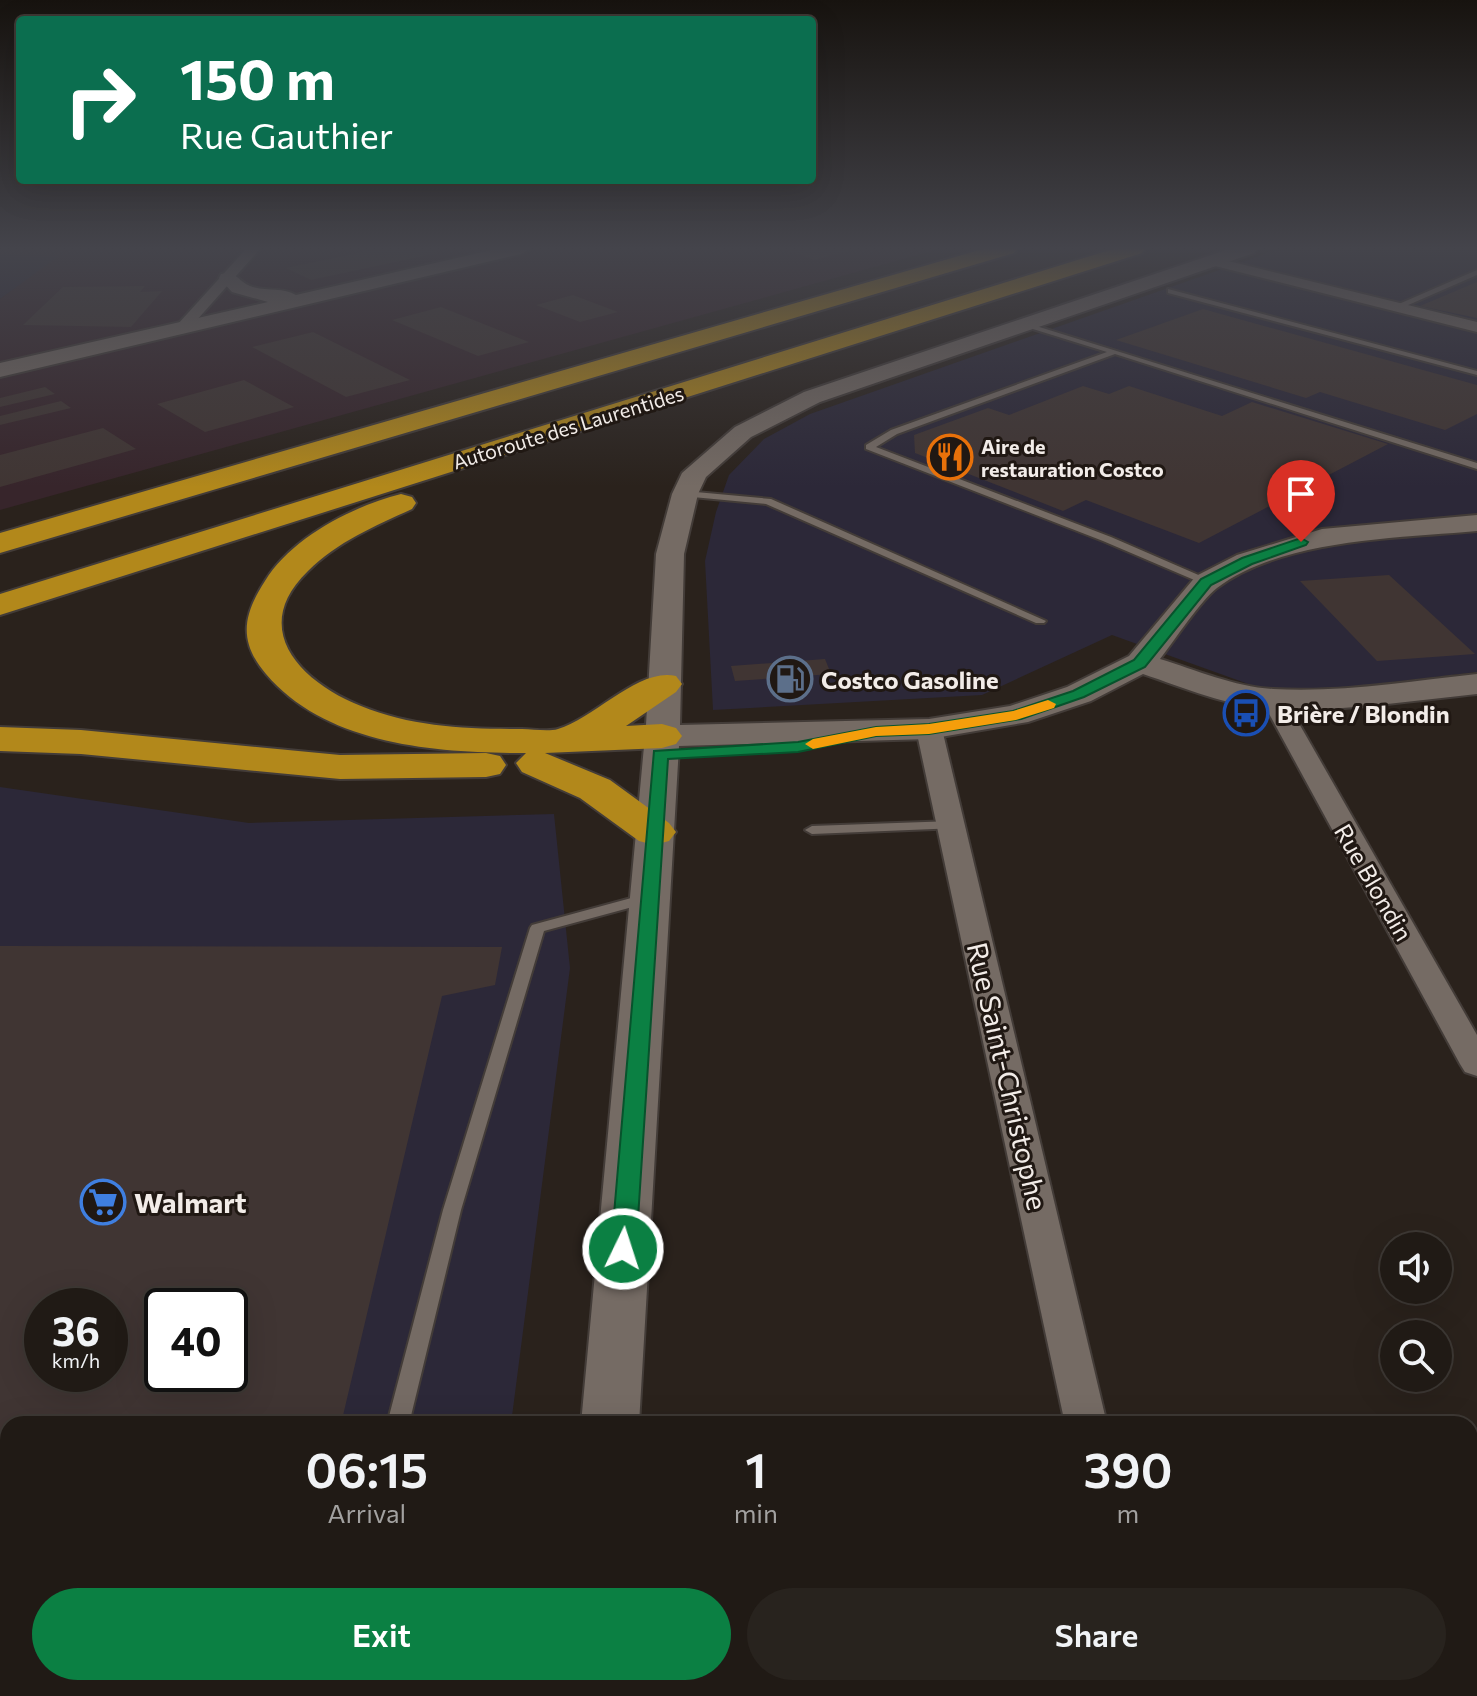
<!DOCTYPE html>
<meta charset="utf-8">
<style>
:root{--surface:#201a15;--page:#28231e;--text:#f1f3f6;--muted:#a2a1a0;--line:#3d3834;--accent:#0b8043}
body{margin:0;font-family:Commissioner,sans-serif;background:var(--page);color:var(--text);height:100vh;display:flex;flex-direction:column;font-size:30px;white-space:nowrap}
*{box-sizing:border-box;margin:0}
p{font-size:26px;color:var(--muted)}
.icon{flex:none;width:44px;height:44px;fill:none;stroke:currentColor;stroke-width:2;stroke-linecap:round;stroke-linejoin:round}
.map{position:relative;flex:1;overflow:hidden}
.side{position:absolute;left:0px;top:1416px;width:1478px;height:280px;display:flex;flex-direction:column;background:var(--surface);border-radius:24px 24px 0 0;box-shadow:0 8px 32px #0002,0 0 0 2px var(--line)}
.side>*{flex:none}
.top-card{position:absolute;left:16px;top:16px;width:800px;height:168px;border-radius:8px;box-shadow:0 8px 32px #0002,0 0 0 2px var(--line);background:#0b6e4f;color:#fff;overflow:hidden}
.tools{position:absolute;left:1380px;top:1232px;display:grid;gap:16px}
.tools a{display:grid;place-items:center;width:72px;height:72px;border-radius:50%;background:var(--surface);box-shadow:0 8px 32px #0002,0 0 0 2px var(--line);font-size:40px}
.speed{position:absolute;left:24px;top:1288px;display:flex;gap:16px;font-size:40px;font-weight:700;text-align:center}
.speed>*{display:grid;place-content:center;width:104px;height:104px;border-radius:50%;background:var(--surface);box-shadow:0 8px 32px #0002,0 0 0 2px var(--line);line-height:1}
.speed small{font-size:20px;font-weight:400}
.speed .limit{border:4px solid #111;border-radius:12px;background:#fff;color:#111}
.pin{position:absolute;display:grid;place-items:center;width:68px;height:68px;color:#fff;margin:-82px -34px;border-radius:50% 50% 50% 0;rotate:-45deg;box-shadow:0 0 8px #0007}
.pin .icon{rotate:45deg}
.me{position:absolute;width:88px;margin:-44px;rotate:4deg;stroke-linejoin:round;filter:drop-shadow(0 0 6px #0008)}
.turn{display:flex;align-items:center;gap:28px;height:168px;padding:0 32px;font-size:36px}
.turn .icon{width:104px;height:104px;stroke-width:2.5}
.turn b{display:block;font-size:56px;line-height:68px}
.eta{display:flex;justify-content:space-evenly;align-items:center;height:136px;text-align:center}
.eta b{font-size:48px;font-weight:600;line-height:56px}
.action{display:flex;gap:16px;margin-top:auto;padding:16px 32px}
.action a{flex:1;height:92px;border-radius:48px;background:var(--accent);color:#fff;font-size:32px;font-weight:600;line-height:92px;text-align:center}
.action a+a{background:var(--page);color:var(--text)}
.map>svg:first-child{display:block}
.commercial{fill:#2c2838;fill-rule:evenodd}
.industrial{fill:#37252b}
.building{fill:#403533;fill-rule:evenodd}
.lines{fill:none;stroke-linecap:round;stroke-linejoin:round}
.lane-casing{stroke:#433c38;stroke-width:4}
.street-casing{stroke:#433c38;stroke-width:4}
.secondary-casing{stroke:#433c38;stroke-width:4}
.highway-casing{stroke:#433c38;stroke-width:4}
.lane{fill:#756b64;fill-rule:evenodd}
.street{fill:#756b64;fill-rule:evenodd}
.secondary{fill:#756b64;fill-rule:evenodd}
.highway{fill:#b2881b;fill-rule:evenodd}
.route{fill:#0b8043;stroke:#07532c;stroke-width:2}
.slow{fill:#f59e0b}
.labels{text-anchor:middle;dominant-baseline:central;stroke-width:6;stroke-linejoin:round;paint-order:stroke}
.far-street-label{font-size:20px;fill:#f2ece8;stroke:#201813}
.far-poi-label{font-size:20px;font-weight:bold;fill:#f2ece8;stroke:#201813;text-anchor:start}
.poi-label{font-size:24px;font-weight:bold;fill:#f2ece8;stroke:#201813;text-anchor:start}
.street-label{font-size:24px;fill:#f2ece8;stroke:#201813}
.near-street-label{font-size:28px;fill:#f2ece8;stroke:#201813}
.near-poi-label{font-size:28px;font-weight:bold;fill:#f2ece8;stroke:#201813;text-anchor:start}
</style>
<div class="map">
<svg width="1477" height="1696" viewBox="0 0 1477 1696">
<rect width="100%" height="100%" fill="#2a221c"/>
<g class="commercial">
<path d="M1279,249H1477V672L1351,687L1265,690L1112,635L982,695L713,710L705,561L716,512L729,475L764,439L810,414Z"/>
<path d="M0,255L61,256L0,299Z"/>
<path d="M0,787L249,823L554,814L570,968L511,1424H8V1688L0,1689ZM42,1306H110V1374H42ZM162,1306H230V1374H162Z"/>
</g>
<path class="industrial" d="M0,249H939L0,510V299L59,256L0,255Z"/>
<g class="building">
<path d="M377,249H429L438,253L311,280L286,268Z"/>
<path d="M781,249H852V250L815,260Z"/>
<path d="M1477,282V318L1420,306Z"/>
<path d="M145,286L140,292L162,291L131,327L23,325L63,287Z"/>
<path d="M573,295L618,312L580,322L536,305Z"/>
<path d="M441,307L529,342L478,356L392,320Z"/>
<path d="M1203,309L1477,385V414L1445,430L1320,392L1306,398L1116,340Z"/>
<path d="M313,332L410,380L346,397L252,347Z"/>
<path d="M244,380L294,407L205,432L157,404Z"/>
<path d="M1083,386L1109,394L1129,386L1222,416L1252,402L1388,444L1199,543L1086,500L1063,511L915,453L914,435L988,408L1009,415Z"/>
<path d="M45,387L55,394L0,407V398Z"/>
<path d="M61,401L71,408L0,425V416Z"/>
<path d="M103,428L136,449L0,487V455Z"/>
<path d="M1389,575L1475,654L1377,661L1300,581Z"/>
<path d="M825,659L831,674L735,681L731,666Z"/>
<path d="M0,946L502,947L495,985L442,996L341,1424H8V1522H0ZM42,1306H110V1374H42ZM162,1306H230V1374H162Z"/>
</g>
<g class="lines">
<g class="lane-casing">
<g id="lane">
<path d="M1477,270V275L1399,309L1392,307Z"/>
<path d="M1168,289L1477,371V375L1168,293Z"/>
<path d="M1020,321L1477,463V469L1115,354L897,434L876,447L1111,537L1210,580V584L1206,585L1103,541L866,449V445L891,430L1107,352L1020,325Z"/>
<path d="M685,491L771,499L1046,621L1044,623H1036L766,504L682,496L680,494Z"/>
<path d="M953,821L960,825L958,828L812,834L805,830L812,826Z"/>
<path d="M646,894L651,896L653,899L651,902L544,931L461,1210L409,1424H387L443,1210L530,928L532,925Z"/>
<rect x="0" y="1604" width="8" height="24"/>
</g>
</g>
<g class="street-casing">
<g id="street">
<path d="M246,249H260L188,330H178V324Z"/>
<path d="M1212,257L1477,322V332L1207,264V258Z"/>
<path d="M1273,692L1282,694L1285,699L1477,1035V1076L1465,1072L1460,1064L1261,699L1264,694Z"/>
<path d="M929,721L938,724L942,729L1107,1424H1065L916,729L920,724Z"/>
<path d="M1120,1688H1168L1171,1696H1121Z"/>
</g>
</g>
<g class="secondary-casing">
<g id="secondary">
<path d="M496,249H530L521,254L0,377V363L268,302L232,292L219,278L221,274C236,270 238,281 250,286C265,292 283,287 296,295Z"/>
<path d="M1229,249H1257L1254,253L820,402L751,437L706,477L698,494L684,554L680,725L929,719L1010,706L1067,687L1129,656L1196,576L1237,555L1322,529L1477,515V531C1400,538 1281,539 1217,588C1200,601 1175,640 1160,659C1196,670 1235,687 1273,689C1340,693 1410,681 1477,674V694C1410,701 1341,712 1274,709C1229,707 1185,688 1143,674L1091,701L1028,722L929,739L679,746L639,1424H581L646,725L656,554L672,494L682,473L735,427L804,392Z"/>
<path d="M287,1688H374L371,1696H284Z"/>
<rect x="559" y="1688" width="66" height="8"/>
</g>
</g>
<g class="highway-casing">
<g id="highway">
<path d="M983,249H1017L1014,253L0,553V533Z"/>
<path d="M1113,249H1145L1142,253L0,615V594Z"/>
<path d="M401,494L412,497L416,503L412,509C375,526 337,542 308,571C248,629 301,682 361,706C412,727 467,729 522,729C533,729 548,732 558,729C595,718 639,667 676,676L682,684L676,692L626,726L662,724L676,728L682,736L676,744L662,748L545,753L610,780L669,823L676,832L669,841L654,845L639,841L580,798L522,772L516,763L526,753C439,753 327,746 266,674C238,641 243,615 265,581C291,538 353,506 401,494Z"/>
<path d="M0,727L81,730L340,755L486,753L500,756L506,765L500,774L486,777L340,779L81,754L0,751Z"/>
</g>
</g>
<use href="#lane" class="lane"/>
<use href="#street" class="street"/>
<use href="#secondary" class="secondary"/>
<use href="#highway" class="highway"/>
</g>
<linearGradient id="sky" x2="0" y2="1"><stop stop-color="#17130f"/><stop offset="0.51" stop-color="#44444b"/><stop offset="1" stop-color="#44444b" stop-opacity="0"/></linearGradient>
<rect width="1477" height="487" fill="url(#sky)"/>
<path class="route" d="M1301,538L1308,542L1306,545L1252,564L1211,585L1145,667L1084,697L1021,719L929,734L876,736L798,752L668,759L636,1249L632,1256L623,1259L614,1256L611,1249L654,751L798,742L876,727L929,724L1013,711L1073,691L1134,660L1201,579L1242,558Z"/>
<path class="slow" d="M1048,700L1056,704L1054,708L1016,720L929,734L876,736L813,749L805,744L813,739L876,727L929,724L1013,711Z"/>
<defs>
<g id="restaurant-ring" transform="scale(2.3)"><circle r="9.5" fill="#201813" stroke="#e8710a" stroke-width="1.5"/><path d="M-5-6h1v4h1v-4h1v4h1v-4h1v5L-1.5 .5V6h-2V.5L-5-1ZM5-6V6H3V1.5H1.5Q1.5-4 5-6Z" fill="#e8710a"/></g>
<g id="fuel-ring" transform="scale(2.3)"><circle r="9.5" fill="#201813" stroke="#5c6f8a" stroke-width="1.5"/><path d="M-5.5-6h7V0h2V4h1.3V-2.5L3-4.5l.8-.8L6-3V5H2.5V1h-1V6h-7ZM-4.2-4.7v3.2H.2V-4.7Z" fill="#5c6f8a"/></g>
<g id="bus-ring" transform="scale(2.3)"><circle r="9.5" fill="#201813" stroke="#1a4fb4" stroke-width="1.5"/><path d="M-5-6H5V4H4V6H2V4H-2V6H-4V4H-5ZM-3.5-4V0h7V-4ZM-3.5 1.2v1.5H-2V1.2ZM2 1.2v1.5H3.5V1.2Z" fill="#1a4fb4"/></g>
<g id="supermarket-ring" transform="scale(2.3)"><circle r="9.5" fill="#201813" stroke="#3f7fe0" stroke-width="1.5"/><path d="M-6-5.5h2.5l.6 2H6L4.5 2H-2.5L-4.4-4H-6ZM-1.5 3.2a1.3 1.3 0 1 0 .1 0ZM3 3.2a1.3 1.3 0 1 0 .1 0Z" fill="#3f7fe0"/></g>
</defs>
<g fill-rule="evenodd">
<use href="#restaurant-ring" x="950" y="457"/>
<use href="#fuel-ring" x="790" y="679"/>
<use href="#bus-ring" x="1246" y="713"/>
<use href="#supermarket-ring" x="103" y="1202"/>
</g>
<g class="labels">
<g class="far-street-label">
<text transform="translate(568 427) rotate(-17)">Autoroute des Laurentides</text>
</g>
<g class="far-poi-label">
<text x="981" y="446">Aire de<tspan x="981" dy="23">restauration Costco</tspan></text>
</g>
<g class="poi-label">
<text x="821" y="679">Costco Gasoline</text>
<text x="1277" y="713">Brière / Blondin</text>
</g>
<g class="street-label">
<text transform="translate(1374 882) rotate(60)">Rue Blondin</text>
</g>
<g class="near-street-label">
<text transform="translate(1008 1076) rotate(77)">Rue Saint-Christophe</text>
</g>
<g class="near-poi-label">
<text x="134" y="1202">Walmart</text>
</g>
</g>
</svg>
<div class="tools">
<a><svg class="icon" aria-label="sound" viewBox="0 0 24 24"><path d="M4 9h4l5-4v14l-5-4H4zM17 9q2 3 0 6"/></svg></a>
<a><svg class="icon" aria-label="search" viewBox="0 0 24 24"><circle cx="10" cy="10" r="6"/><path d="M15 15l6 6"/></svg></a>
</div>
<div class="speed"><div>36<small>km/h</small></div><div class="limit">40</div></div>
<div class="pin" style="left:1301px;top:542px;background:#d93025"><svg class="icon" aria-label="arrive" viewBox="0 0 24 24"><path d="M6 21V4h12l-3 4 3 4H6"/></svg></div>
<svg class="me" style="left:623px;top:1249px" viewBox="-20 -20 40 40"><circle r="17" fill="#0b8043" stroke="#fff" stroke-width="3"/><path d="M0-11L8 9 0 5-8 9z" fill="#fff"/></svg>
<div class="top-card">
<div class="turn"><svg class="icon" aria-label="right" viewBox="0 0 24 24"><path d="M7 20v-9h11M14 6l5 5-5 5"/></svg><div><b>150 m</b>Rue Gauthier</div></div>
</div>
<section class="side">
<div class="eta">
<div><b>06:15</b><p>Arrival</p></div>
<div><b>1</b><p>min</p></div>
<div><b>390</b><p>m</p></div>
</div>
<div class="action"><a>Exit</a><a>Share</a></div>
</section>
</div>
